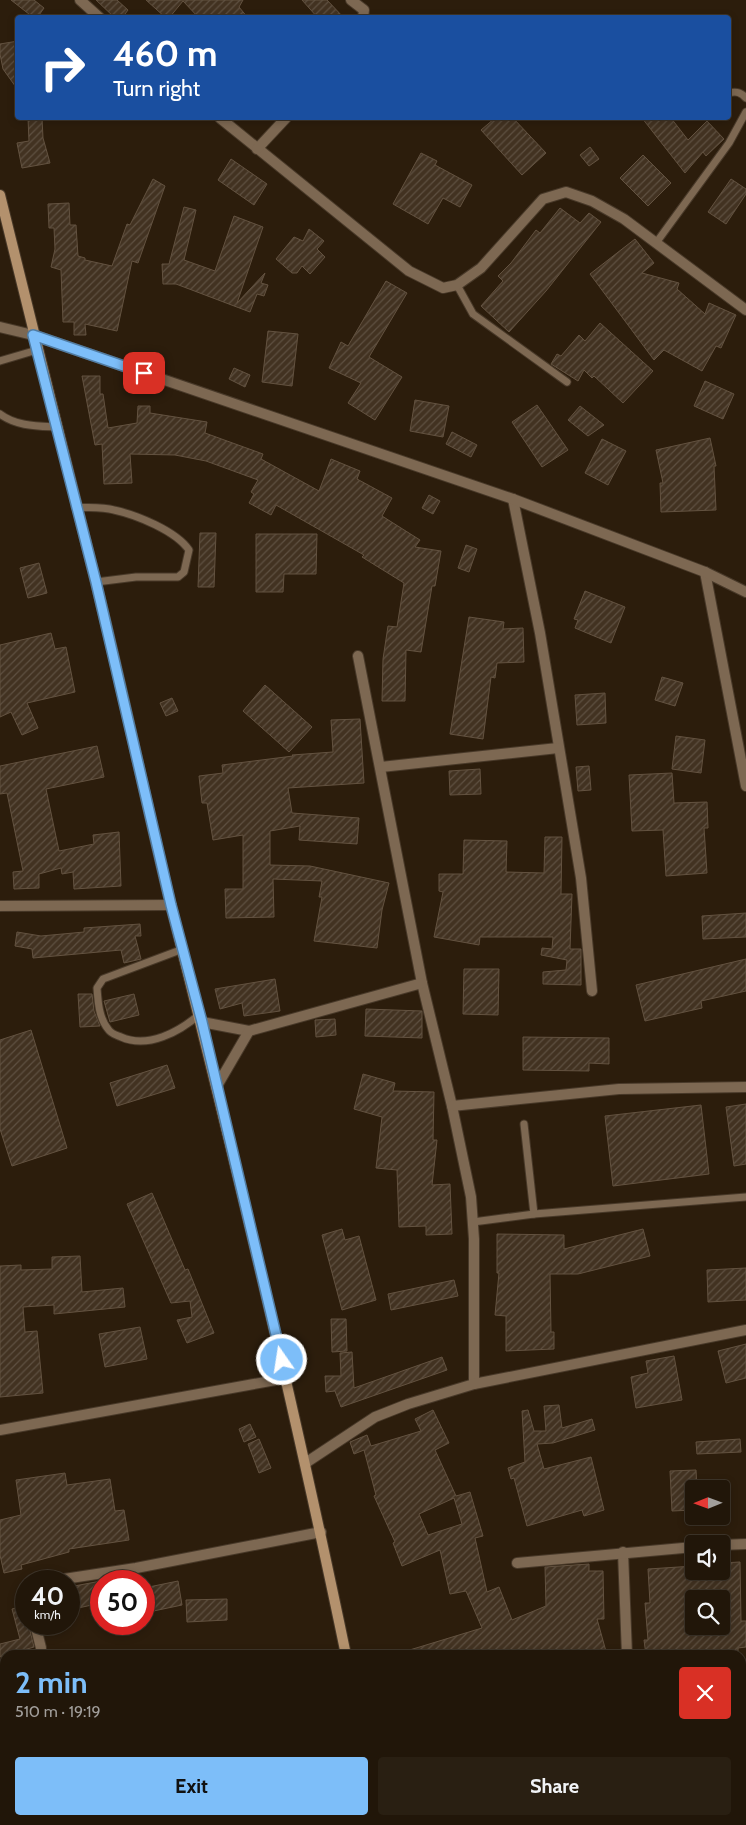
<!DOCTYPE html>
<meta charset="utf-8">
<style>
:root{--surface:#211609;--page:#291f12;--text:#f1f3f6;--muted:#a29f9c;--line:#3e352a;--accent:#7dbef9}
body{margin:0;font-family:Cabin,sans-serif;background:var(--page);color:var(--text);height:100vh;display:flex;flex-direction:column;font-size:19px;white-space:nowrap}
*{box-sizing:border-box;margin:0}
p{font-size:16px;color:var(--muted)}
.icon{flex:none;width:28px;height:28px;fill:none;stroke:currentColor;stroke-width:2;stroke-linecap:round;stroke-linejoin:round}
.map{position:relative;flex:1;overflow:hidden}
.details{position:absolute;left:0px;top:1650px;width:746px;height:175px;display:flex;flex-direction:column;background:var(--surface);border-radius:15px 15px 0 0;box-shadow:0 2px 8px #0003,0 0 0 1px var(--line)}
.details>*{flex:none}
.guide{position:absolute;left:15px;top:15px;width:716px;height:105px;border-radius:5px;box-shadow:0 2px 8px #0003,0 0 0 1px var(--line);background:#1a4fa0;color:#fff;overflow:hidden}
.needle{width:32px;rotate:269deg}
.buttons{position:absolute;left:685px;top:1480px;display:grid;gap:10px}
.buttons a{display:grid;place-items:center;width:45px;height:45px;border-radius:5px;background:var(--surface);box-shadow:0 2px 8px #0003,0 0 0 1px var(--line);font-size:25px}
.speed{position:absolute;left:15px;top:1570px;display:flex;gap:10px;font-size:25px;font-weight:700;text-align:center}
.speed>*{display:grid;place-content:center;width:65px;height:65px;border-radius:50%;background:var(--surface);box-shadow:0 2px 8px #0003,0 0 0 1px var(--line);line-height:1}
.speed small{font-size:12px;font-weight:400}
.speed .limit{border:8px solid #d22;background:#fff;color:#111}
.pin{position:absolute;display:grid;place-items:center;width:42px;height:42px;color:#fff;margin:-21px;border-radius:10px;box-shadow:0 2px 8px #0006}
.me{position:absolute;width:55px;margin:-28px;rotate:347deg;stroke-linejoin:round;filter:drop-shadow(0 0 4px #0008)}
.turn{display:flex;align-items:center;gap:18px;height:105px;padding:0 15px;font-size:22px}
.turn .icon{width:65px;height:65px;stroke-width:2.5}
.turn b{display:block;font-size:35px;line-height:42px}
.round{display:grid;place-items:center;flex:none;width:52px;height:52px;border-radius:5px;background:var(--page)}
.summary{display:flex;align-items:center;justify-content:space-between;height:85px;padding:0 15px}
h1{font-size:30px;font-weight:700;line-height:38px;color:var(--accent)}
.button{display:flex;gap:10px;margin-top:auto;padding:10px 15px}
.button a{flex:1;height:58px;border-radius:5px;background:var(--accent);color:#111;font-size:20px;font-weight:700;line-height:58px;text-align:center}
.button a+a{background:var(--page);color:var(--text)}
.map>svg:first-child{display:block}
.building{fill:url(#building-hatch);stroke:#635240;fill-rule:evenodd}
.lines{fill:none;stroke-linecap:round;stroke-linejoin:round}
.service-casing{stroke:#483929;stroke-width:9}
.minor-casing{stroke:#483929;stroke-width:12}
.tertiary-casing{stroke:#483929;stroke-width:12}
.secondary-casing{stroke:#483929;stroke-width:12}
.service{stroke:#7d6852;stroke-width:7}
.minor{stroke:#7d6852;stroke-width:10}
.tertiary{stroke:#7d6852;stroke-width:10}
.secondary{stroke:#b3916d;stroke-width:10}
.route-casing{stroke:#517ca2;stroke-width:12}
.route{stroke:#7dbef9;stroke-width:9}
</style>
<div class="map">
<svg width="746" height="1825" viewBox="0 0 746 1825">
<defs>
<pattern id="building-hatch" width="6" height="6" patternUnits="userSpaceOnUse" patternTransform="scale(1.25)"><rect width="6" height="6" fill="#423221"/><path d="M-1 1l2-2M0 6l6-6M5 7l2-2" fill="none" stroke="#5e5041"/></pattern>
</defs>
<rect width="100%" height="100%" fill="#2c1d0c"/>
<g class="building">
<path d="M11,0H34L44,8L37,18H34Z"/>
<path d="M96,0H117L128,10L122,18H115Z"/>
<path d="M146,0H243L239,7L248,18H199L183,1L169,18H166Z"/>
<path d="M302,0H327L344,18H318Z"/>
<path d="M18,41V90L3,69L0,54V44Z"/>
<path d="M28,118H42L43,138L50,163L22,168L17,143L29,141Z"/>
<path d="M495,118H513L546,153L522,175L481,130Z"/>
<path d="M642,118H671L688,140L707,121L724,139L706,156L703,152L685,173Z"/>
<path d="M590,147L599,159L589,166L580,155Z"/>
<path d="M421,153L437,161L435,165L472,185L460,207L443,198L428,224L393,204Z"/>
<path d="M643,155L671,183L648,206L620,178Z"/>
<path d="M231,159L267,184L254,205L218,180Z"/>
<path d="M153,179L165,186L138,263L132,261L117,331L85,324L86,335H74V322H63L61,270L51,267L55,249L54,228H49L48,204L69,203L70,225H76L78,256L85,258V260L112,266L127,224L130,225Z"/>
<path d="M731,179L746,189V194L726,224L708,212Z"/>
<path d="M184,207L196,210L184,260L215,271L234,216L263,227L237,303L265,273L261,283L268,285L264,296L257,294L250,312L176,284H163L162,264H169Z"/>
<path d="M560,208L580,223L589,213L601,222L546,291L509,332L481,306L503,281L498,276L511,263L536,230L540,233Z"/>
<path d="M309,229L324,241L317,249L325,257L310,274L302,266L297,273H292L276,259L294,237L303,241Z"/>
<path d="M635,239L654,263L642,273L679,283L677,289L705,314L709,303L736,315L721,348L716,346L702,371L664,350L654,360L590,274Z"/>
<path d="M386,281L407,293L369,357L402,377L375,420L348,403L361,383L329,368L341,342L348,346Z"/>
<path d="M600,323L653,371L623,403L594,376L592,378L584,370L578,381L551,364L557,354L561,356L579,335L585,341Z"/>
<path d="M268,331L298,334L292,386L262,382Z"/>
<path d="M234,368L250,375L245,387L229,379Z"/>
<path d="M82,376H100V394H103L108,428L137,423L138,406H150V413L207,422L205,433L263,454L261,459L319,491L331,459L360,471L357,479L392,498L382,516L420,540L415,547L441,551L435,586H432L421,652L406,650L405,701H382L383,659L388,626L397,627L404,583L362,557L364,555L276,505L271,515L249,503L254,494L251,492L258,480L206,461L175,455L130,454L132,483L104,484L102,444L95,445Z"/>
<path d="M705,381L734,394L723,419L694,406Z"/>
<path d="M415,400L449,406L443,437L410,431Z"/>
<path d="M537,405L568,450L542,467L512,422Z"/>
<path d="M580,406L604,425L588,436L568,420Z"/>
<path d="M452,432L477,445L471,457L446,444Z"/>
<path d="M710,438L716,466H714L716,510L661,512L660,483H663L656,450Z"/>
<path d="M602,439L626,451L608,485L585,473Z"/>
<path d="M429,495L440,501L433,514L422,508Z"/>
<path d="M200,533H216L214,587H198Z"/>
<path d="M256,534H317L316,574H284L283,592H256Z"/>
<path d="M466,545L477,549L469,572L458,568Z"/>
<path d="M39,563L47,593L28,598L20,568Z"/>
<path d="M585,591L625,607L611,643L575,628L578,620L574,619Z"/>
<path d="M469,617L504,622L503,629L523,628L524,662L497,663L495,678L491,677L483,739L450,734Z"/>
<path d="M51,633L55,649L66,647L75,692L27,703L38,728L22,735L11,712L0,717V645Z"/>
<path d="M662,677L683,683L675,706L655,700Z"/>
<path d="M265,685L312,727L289,752L243,711Z"/>
<path d="M605,693L606,723L577,725L575,695Z"/>
<path d="M172,698L178,711L166,716L160,703Z"/>
<path d="M360,719L364,783L288,788L292,813L359,818L357,844L299,840L300,826L270,831V865L310,866L389,883L382,910L377,948L314,941L322,897H319L322,881L273,879L274,917L226,918L225,889H243V835L213,840L207,803H202L199,776L223,773L222,765L293,756L292,755L333,752L331,720Z"/>
<path d="M676,736L705,740L701,773L672,769Z"/>
<path d="M97,746L104,777L46,789L59,851L94,844L93,835L119,832L121,886L74,889L73,872L62,874L61,868L39,874V888L14,889L13,872L23,871L7,793L0,794V766Z"/>
<path d="M589,766L591,790L578,791L576,767Z"/>
<path d="M480,769L481,794L450,795L449,771Z"/>
<path d="M672,773L674,803L707,802L708,828H704L707,873L666,876L663,830L632,831L629,775Z"/>
<path d="M545,837H562L561,894H572L570,949H581V985L543,984V972L566,970L567,960L541,955L542,948L552,949L553,937H480L479,945L434,937L443,892L439,891V874H463L464,840L507,841L506,872L544,873Z"/>
<path d="M746,913V937L703,939L702,916Z"/>
<path d="M140,924L141,936H135L141,959L124,963L121,950L33,958L32,949L15,946L17,932L41,936L84,932V928Z"/>
<path d="M746,959V991L701,1001L702,1008L645,1021L636,985Z"/>
<path d="M464,969H499L498,1015L463,1014Z"/>
<path d="M275,979L280,1011L244,1016L242,1003L220,1009L215,989Z"/>
<path d="M78,994H92L94,1011L100,1026L80,1027Z"/>
<path d="M134,994L139,1015L110,1022L104,1001Z"/>
<path d="M366,1009L422,1011V1038L365,1036Z"/>
<path d="M335,1019L336,1035L316,1037L315,1020Z"/>
<path d="M31,1030L67,1148L12,1166L0,1129V1040Z"/>
<path d="M523,1037L609,1038V1064L589,1063V1071L523,1070Z"/>
<path d="M167,1065L175,1088L117,1106L110,1083Z"/>
<path d="M363,1074L395,1083L393,1091L434,1092L433,1140H437L432,1185L450,1184L452,1234L426,1235V1226L399,1227L397,1170L376,1168L382,1117L354,1109Z"/>
<path d="M746,1104V1164L734,1166L726,1107Z"/>
<path d="M701,1105L709,1174L613,1186L605,1116Z"/>
<path d="M152,1193L185,1270L188,1269L214,1333L187,1343L177,1320L192,1317L190,1301L171,1303L127,1204Z"/>
<path d="M342,1229L345,1240L359,1236L376,1300L342,1310L322,1235Z"/>
<path d="M643,1229L650,1256L578,1274H550L551,1332H554V1349L506,1351V1316L495,1315L499,1273H497V1234L564,1235V1249Z"/>
<path d="M80,1256L82,1292L123,1288L125,1307L54,1314V1305L23,1307L25,1332L37,1331L43,1393L0,1397V1266L21,1265V1270L52,1269V1257Z"/>
<path d="M746,1268V1300L708,1302L707,1270Z"/>
<path d="M454,1280L458,1296L391,1310L388,1294Z"/>
<path d="M331,1319H346L347,1351L332,1352Z"/>
<path d="M140,1327L147,1359L105,1367L99,1334Z"/>
<path d="M746,1344V1378L726,1383L718,1351Z"/>
<path d="M352,1352L354,1388L442,1357L447,1370L341,1407L335,1391L326,1392L325,1376H341L340,1353Z"/>
<path d="M674,1356L682,1400L636,1408L631,1377L648,1373L646,1361Z"/>
<path d="M559,1405L562,1428L592,1419L595,1430L553,1443L537,1444L544,1469L591,1457L604,1510L584,1516L582,1510L527,1526L514,1478L511,1479L508,1468L525,1462L522,1411L528,1410L534,1431H546L544,1406Z"/>
<path d="M433,1410L449,1443L435,1450L456,1496L470,1492L483,1536L475,1538L487,1592L499,1587L512,1620L546,1606L545,1567L589,1564V1571H603L604,1619H597L607,1655H403V1652L482,1628L466,1591L450,1594L440,1550L402,1566L393,1543L395,1542L374,1496L376,1495L364,1450L354,1454L350,1442L367,1435L371,1446L421,1431L415,1419ZM454,1498L462,1524L428,1535L419,1514Z"/>
<path d="M250,1424L256,1437L244,1442L239,1429Z"/>
<path d="M259,1439L271,1468L259,1473L248,1444Z"/>
<path d="M740,1439L741,1452L697,1454L696,1442Z"/>
<path d="M696,1470L697,1489H694V1510L672,1511L670,1471Z"/>
<path d="M65,1473L67,1485L110,1479L115,1511L124,1510L129,1540L69,1549V1552L21,1565L22,1569L4,1573L0,1555V1520L21,1515L16,1480Z"/>
<path d="M740,1562L741,1621H746V1647L738,1648V1655H646L644,1640H648L645,1603H650L648,1569L694,1566V1571H721V1563ZM721,1596V1626H694V1597Z"/>
<path d="M101,1581V1603L69,1610V1587Z"/>
<path d="M178,1581L182,1605L144,1613V1588Z"/>
<path d="M227,1599V1620L187,1622L186,1600Z"/>
<path d="M24,1606L34,1647L0,1657V1644L20,1639L12,1609Z"/>
</g>
<g class="lines">
<g class="service-casing">
<g id="service">
<path d="M729,93C736,91 741,92 746,98"/>
<path d="M656,243L729,143L746,112"/>
<path d="M457,285L473,314L567,382"/>
<path d="M0,361L37,350"/>
<path d="M0,414C16,426 36,426 56,427"/>
<path d="M75,507C88,508 102,507 114,510C137,515 176,531 189,550L184,572L178,577H136L96,582"/>
<path d="M183,949L103,979L97,988C98,1002 99,1018 108,1029C111,1034 116,1035 121,1037C148,1049 179,1032 200,1014"/>
<path d="M524,1124L534,1214"/>
<path d="M473,1222L534,1214L746,1197"/>
</g>
</g>
<g class="minor-casing">
<g id="minor">
<path d="M80,0L100,18"/>
<path d="M351,0L364,10L363,18"/>
<path d="M220,118L409,271L443,288L457,285L481,268L543,199L566,192L592,201L624,219L746,310"/>
<path d="M257,149L286,118"/>
<path d="M0,327L33,335"/>
<path d="M513,499L540,633L581,878L592,991"/>
<path d="M705,572L746,786"/>
<path d="M358,656L422,983L452,1106L471,1197L474,1239V1384"/>
<path d="M381,767L558,748"/>
<path d="M0,906L171,905"/>
<path d="M202,1022L249,1031"/>
<path d="M217,1086L249,1031L422,983"/>
<path d="M452,1106L619,1089L746,1087"/>
<path d="M0,1430L287,1378"/>
<path d="M307,1462L375,1417L408,1404L474,1384L746,1330"/>
<path d="M721,1545L746,1544"/>
<path d="M623,1552L627,1655"/>
<path d="M517,1563L694,1547"/>
<path d="M51,1581L136,1568L321,1532"/>
<path d="M35,1624L41,1648"/>
<path d="M0,1766L5,1765"/>
<path d="M634,1820V1825"/>
</g>
</g>
<g class="tertiary-casing">
<path id="tertiary" d="M33,335L513,499L705,572L746,592"/>
</g>
<g class="secondary-casing">
<g id="secondary">
<path d="M0,195C31,324 63,453 96,583C123,690 145,799 171,906C234,1155 294,1404 346,1655"/>
<path d="M376,1820V1825"/>
</g>
</g>
<use href="#service" class="service"/>
<use href="#minor" class="minor"/>
<use href="#tertiary" class="tertiary"/>
<use href="#secondary" class="secondary"/>
</g>
<g class="lines">
<g class="route-casing">
<path id="route" d="M144,373L33,335L96,582L171,905L202,1022L282,1360"/>
</g>
<use href="#route" class="route"/>
</g>
</svg>
<div class="buttons">
<a><svg class="needle" viewBox="-14 -14 28 28"><path d="M0-13l5 13h-10z" fill="#e53935"/><path d="M0 13l5-13h-10z" fill="#a29f9c"/></svg></a>
<a><svg class="icon" aria-label="sound" viewBox="0 0 24 24"><path d="M4 9h4l5-4v14l-5-4H4zM17 9q2 3 0 6"/></svg></a>
<a><svg class="icon" aria-label="search" viewBox="0 0 24 24"><circle cx="10" cy="10" r="6"/><path d="M15 15l6 6"/></svg></a>
</div>
<div class="speed"><div>40<small>km/h</small></div><div class="limit">50</div></div>
<div class="pin" style="left:144px;top:373px;background:#d93025"><svg class="icon" aria-label="arrive" viewBox="0 0 24 24"><path d="M6 21V4h12l-3 4 3 4H6"/></svg></div>
<svg class="me" style="left:282px;top:1360px" viewBox="-20 -20 40 40"><circle r="17" fill="#7dbef9" stroke="#fff" stroke-width="3"/><path d="M0-11L8 9 0 5-8 9z" fill="#fff"/></svg>
<div class="guide">
<div class="turn"><svg class="icon" aria-label="right" viewBox="0 0 24 24"><path d="M7 20v-9h11M14 6l5 5-5 5"/></svg><div><b>460 m</b>Turn right</div></div>
</div>
<section class="details">
<div class="summary"><div><h1>2 min</h1><p>510 m · 19:19</p></div><a class="round" style="background:#d93025;color:#fff"><svg class="icon" aria-label="close" viewBox="0 0 24 24"><path d="M6 6l12 12M18 6L6 18"/></svg></a></div>
<div class="button"><a>Exit</a><a>Share</a></div>
</section>
</div>
